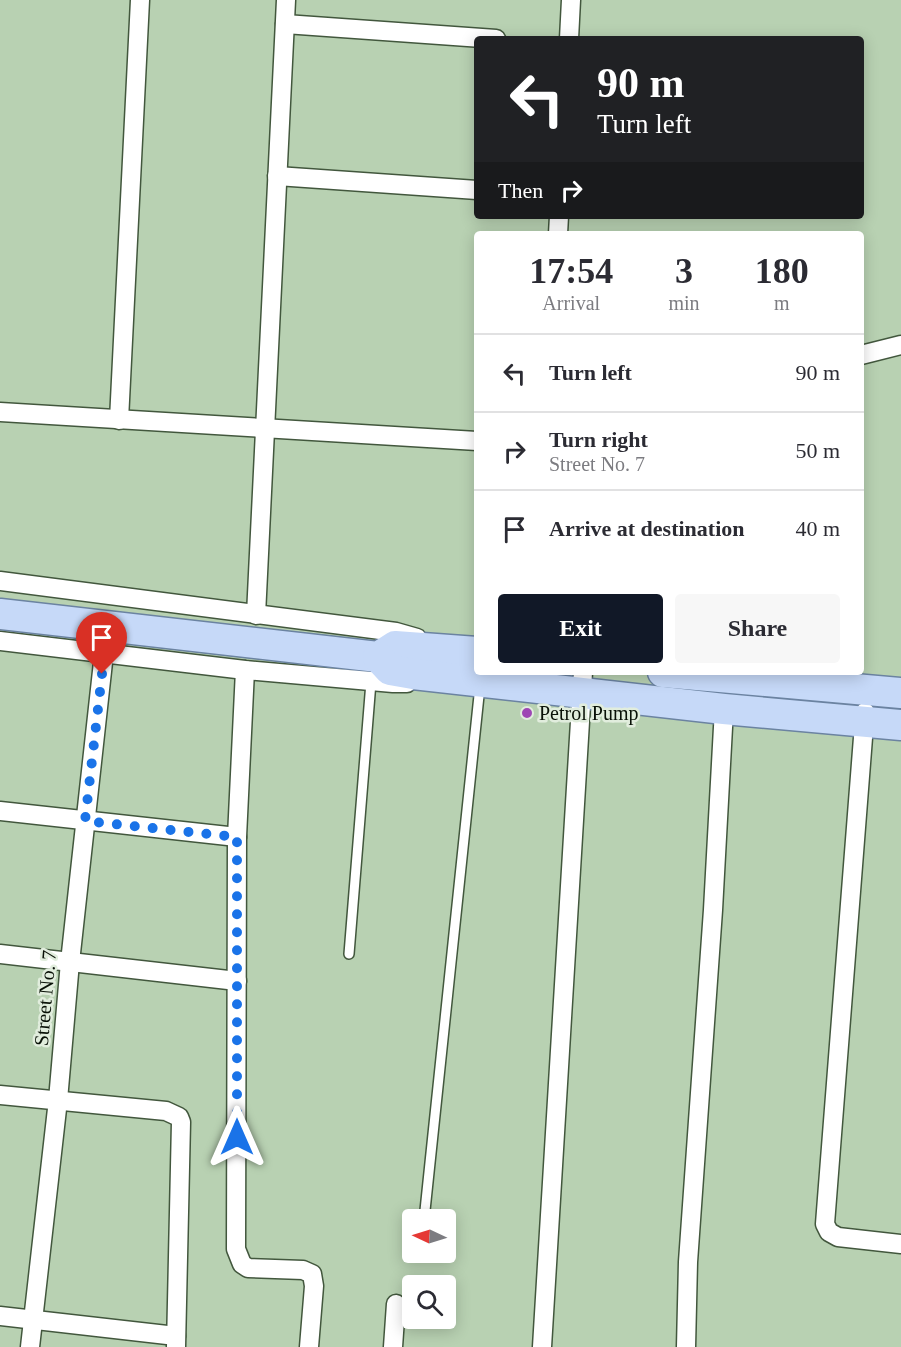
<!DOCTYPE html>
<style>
:root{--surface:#fff;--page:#f7f7f7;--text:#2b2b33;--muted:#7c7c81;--line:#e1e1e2;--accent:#111827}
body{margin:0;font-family:Georgia,serif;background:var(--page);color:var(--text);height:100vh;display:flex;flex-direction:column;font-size:22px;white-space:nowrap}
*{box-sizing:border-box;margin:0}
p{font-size:20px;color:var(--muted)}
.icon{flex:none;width:33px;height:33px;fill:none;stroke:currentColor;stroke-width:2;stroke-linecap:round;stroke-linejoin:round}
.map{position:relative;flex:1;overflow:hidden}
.details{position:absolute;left:474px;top:231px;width:390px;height:444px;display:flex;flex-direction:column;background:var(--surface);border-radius:6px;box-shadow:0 3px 15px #0003}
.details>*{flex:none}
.top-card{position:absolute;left:474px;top:36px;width:390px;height:183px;border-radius:6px;box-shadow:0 3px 15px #0003;background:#202124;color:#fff;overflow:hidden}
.needle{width:39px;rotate:274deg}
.controls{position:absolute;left:402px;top:1209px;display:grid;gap:12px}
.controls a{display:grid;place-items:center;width:54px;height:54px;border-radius:6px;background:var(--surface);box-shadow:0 3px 15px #0003;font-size:30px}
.pin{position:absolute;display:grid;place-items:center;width:51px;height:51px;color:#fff;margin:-62px -26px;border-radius:50% 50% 50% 0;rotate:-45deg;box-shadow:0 0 6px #0007}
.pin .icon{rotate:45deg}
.me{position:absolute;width:66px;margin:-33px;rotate:0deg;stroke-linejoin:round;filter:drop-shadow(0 0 4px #0008)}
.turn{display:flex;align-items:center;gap:21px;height:126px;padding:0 24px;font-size:27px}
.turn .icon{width:78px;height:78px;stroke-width:2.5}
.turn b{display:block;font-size:42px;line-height:51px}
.then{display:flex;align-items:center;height:57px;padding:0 24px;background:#0003;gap:12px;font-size:22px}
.eta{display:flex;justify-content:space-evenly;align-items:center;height:102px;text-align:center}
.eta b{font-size:36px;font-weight:800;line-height:42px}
.button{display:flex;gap:12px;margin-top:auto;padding:12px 24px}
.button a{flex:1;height:69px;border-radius:6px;background:var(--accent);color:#fff;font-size:24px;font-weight:800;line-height:69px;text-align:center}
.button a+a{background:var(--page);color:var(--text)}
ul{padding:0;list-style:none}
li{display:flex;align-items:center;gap:18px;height:78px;padding:0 24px;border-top:2px solid var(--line)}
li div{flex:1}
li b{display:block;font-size:22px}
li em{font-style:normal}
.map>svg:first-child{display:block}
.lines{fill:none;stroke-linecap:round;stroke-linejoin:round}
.service-casing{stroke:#42573d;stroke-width:12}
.minor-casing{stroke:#42573d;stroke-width:21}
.primary-casing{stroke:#6b83a1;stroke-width:33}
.service{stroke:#fff;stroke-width:9}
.minor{stroke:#fff;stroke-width:18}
.primary{stroke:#c6d9f8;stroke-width:30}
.route{stroke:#1a73e8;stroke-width:10;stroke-dasharray:0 18}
.poi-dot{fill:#9e47b4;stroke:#e1eddd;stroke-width:2}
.labels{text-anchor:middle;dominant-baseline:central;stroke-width:5;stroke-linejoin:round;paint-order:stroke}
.poi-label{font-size:20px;fill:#091107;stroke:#e1eddd;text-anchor:start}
.street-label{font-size:20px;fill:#091107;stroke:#e1eddd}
</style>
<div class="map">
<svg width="901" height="1347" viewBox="0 0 901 1347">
<rect width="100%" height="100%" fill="#b8d1b2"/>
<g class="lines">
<g class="service-casing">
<g id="service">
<path d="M349,954L371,682"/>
<path d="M424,1220L480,686"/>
<path d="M420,1255V1252"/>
</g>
</g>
<g class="minor-casing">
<g id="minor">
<path d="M285,24L496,39"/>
<path d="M569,39L571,0"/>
<path d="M277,176L477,190"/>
<path d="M558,234L559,216"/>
<path d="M861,355L901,345"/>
<path d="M0,412L477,441"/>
<path d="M119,420L140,0"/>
<path d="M0,581L396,632L417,638"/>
<path d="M256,615L286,0"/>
<path d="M0,641L245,670L393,683H407"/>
<path d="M245,670L237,837L236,1249L242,1264L248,1268L303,1270L312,1274L314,1286L309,1347"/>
<path d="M865,712L825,1224L829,1232L838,1237L901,1244"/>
<path d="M0,811L237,837"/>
<path d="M0,954L237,981"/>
<path d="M0,1095L166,1111L179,1117L181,1122L176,1347"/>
<path d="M0,1316L176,1336"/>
<path d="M30,1347L58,1100L70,962L104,653"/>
<path d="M393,1347L396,1304"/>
<path d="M542,1347L583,672"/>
<path d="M686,1347L688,1262L713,910L724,709"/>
</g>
</g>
<g class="primary-casing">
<g id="primary">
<path d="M0,614L378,657L395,646L477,652"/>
<path d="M378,657L390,670L413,674L724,709L901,725"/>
<path d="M663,672L901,693"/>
</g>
</g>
<use href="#service" class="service"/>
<use href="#minor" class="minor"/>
<use href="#primary" class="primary"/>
</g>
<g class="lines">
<path class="route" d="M102,674L85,821L237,837V1137"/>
</g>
<circle class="poi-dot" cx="527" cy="713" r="6"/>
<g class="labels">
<g class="poi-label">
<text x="539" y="713">Petrol Pump</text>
</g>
<g class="street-label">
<text transform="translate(45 998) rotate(-85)">Street No. 7</text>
</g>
</g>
</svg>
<div class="controls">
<a><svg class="needle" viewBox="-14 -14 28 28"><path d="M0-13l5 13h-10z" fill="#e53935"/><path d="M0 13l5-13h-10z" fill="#7c7c81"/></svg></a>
<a><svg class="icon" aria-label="search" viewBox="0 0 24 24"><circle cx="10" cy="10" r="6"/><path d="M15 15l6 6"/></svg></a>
</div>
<div class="pin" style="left:102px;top:674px;background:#d93025"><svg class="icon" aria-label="arrive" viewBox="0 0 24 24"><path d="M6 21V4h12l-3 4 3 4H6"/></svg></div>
<svg class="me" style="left:237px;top:1137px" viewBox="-20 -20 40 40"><path d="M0-17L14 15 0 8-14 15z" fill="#1a73e8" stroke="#fff" stroke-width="4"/></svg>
<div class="top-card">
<div class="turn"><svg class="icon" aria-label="left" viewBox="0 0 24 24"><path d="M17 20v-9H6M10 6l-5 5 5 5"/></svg><div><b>90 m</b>Turn left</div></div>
<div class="then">Then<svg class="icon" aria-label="right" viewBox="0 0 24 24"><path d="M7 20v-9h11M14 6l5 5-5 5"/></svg></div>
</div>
<section class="details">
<div class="eta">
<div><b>17:54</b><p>Arrival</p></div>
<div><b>3</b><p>min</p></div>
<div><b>180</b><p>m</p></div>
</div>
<ul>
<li><svg class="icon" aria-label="left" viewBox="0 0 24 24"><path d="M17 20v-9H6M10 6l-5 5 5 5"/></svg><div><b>Turn left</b></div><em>90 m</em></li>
<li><svg class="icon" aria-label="right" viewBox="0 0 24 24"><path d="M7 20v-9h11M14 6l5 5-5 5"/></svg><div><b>Turn right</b><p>Street No. 7</p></div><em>50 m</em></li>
<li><svg class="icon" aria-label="arrive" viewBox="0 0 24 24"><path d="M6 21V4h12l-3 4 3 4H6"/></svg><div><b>Arrive at destination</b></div><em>40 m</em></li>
</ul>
<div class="button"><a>Exit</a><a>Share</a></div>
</section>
</div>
